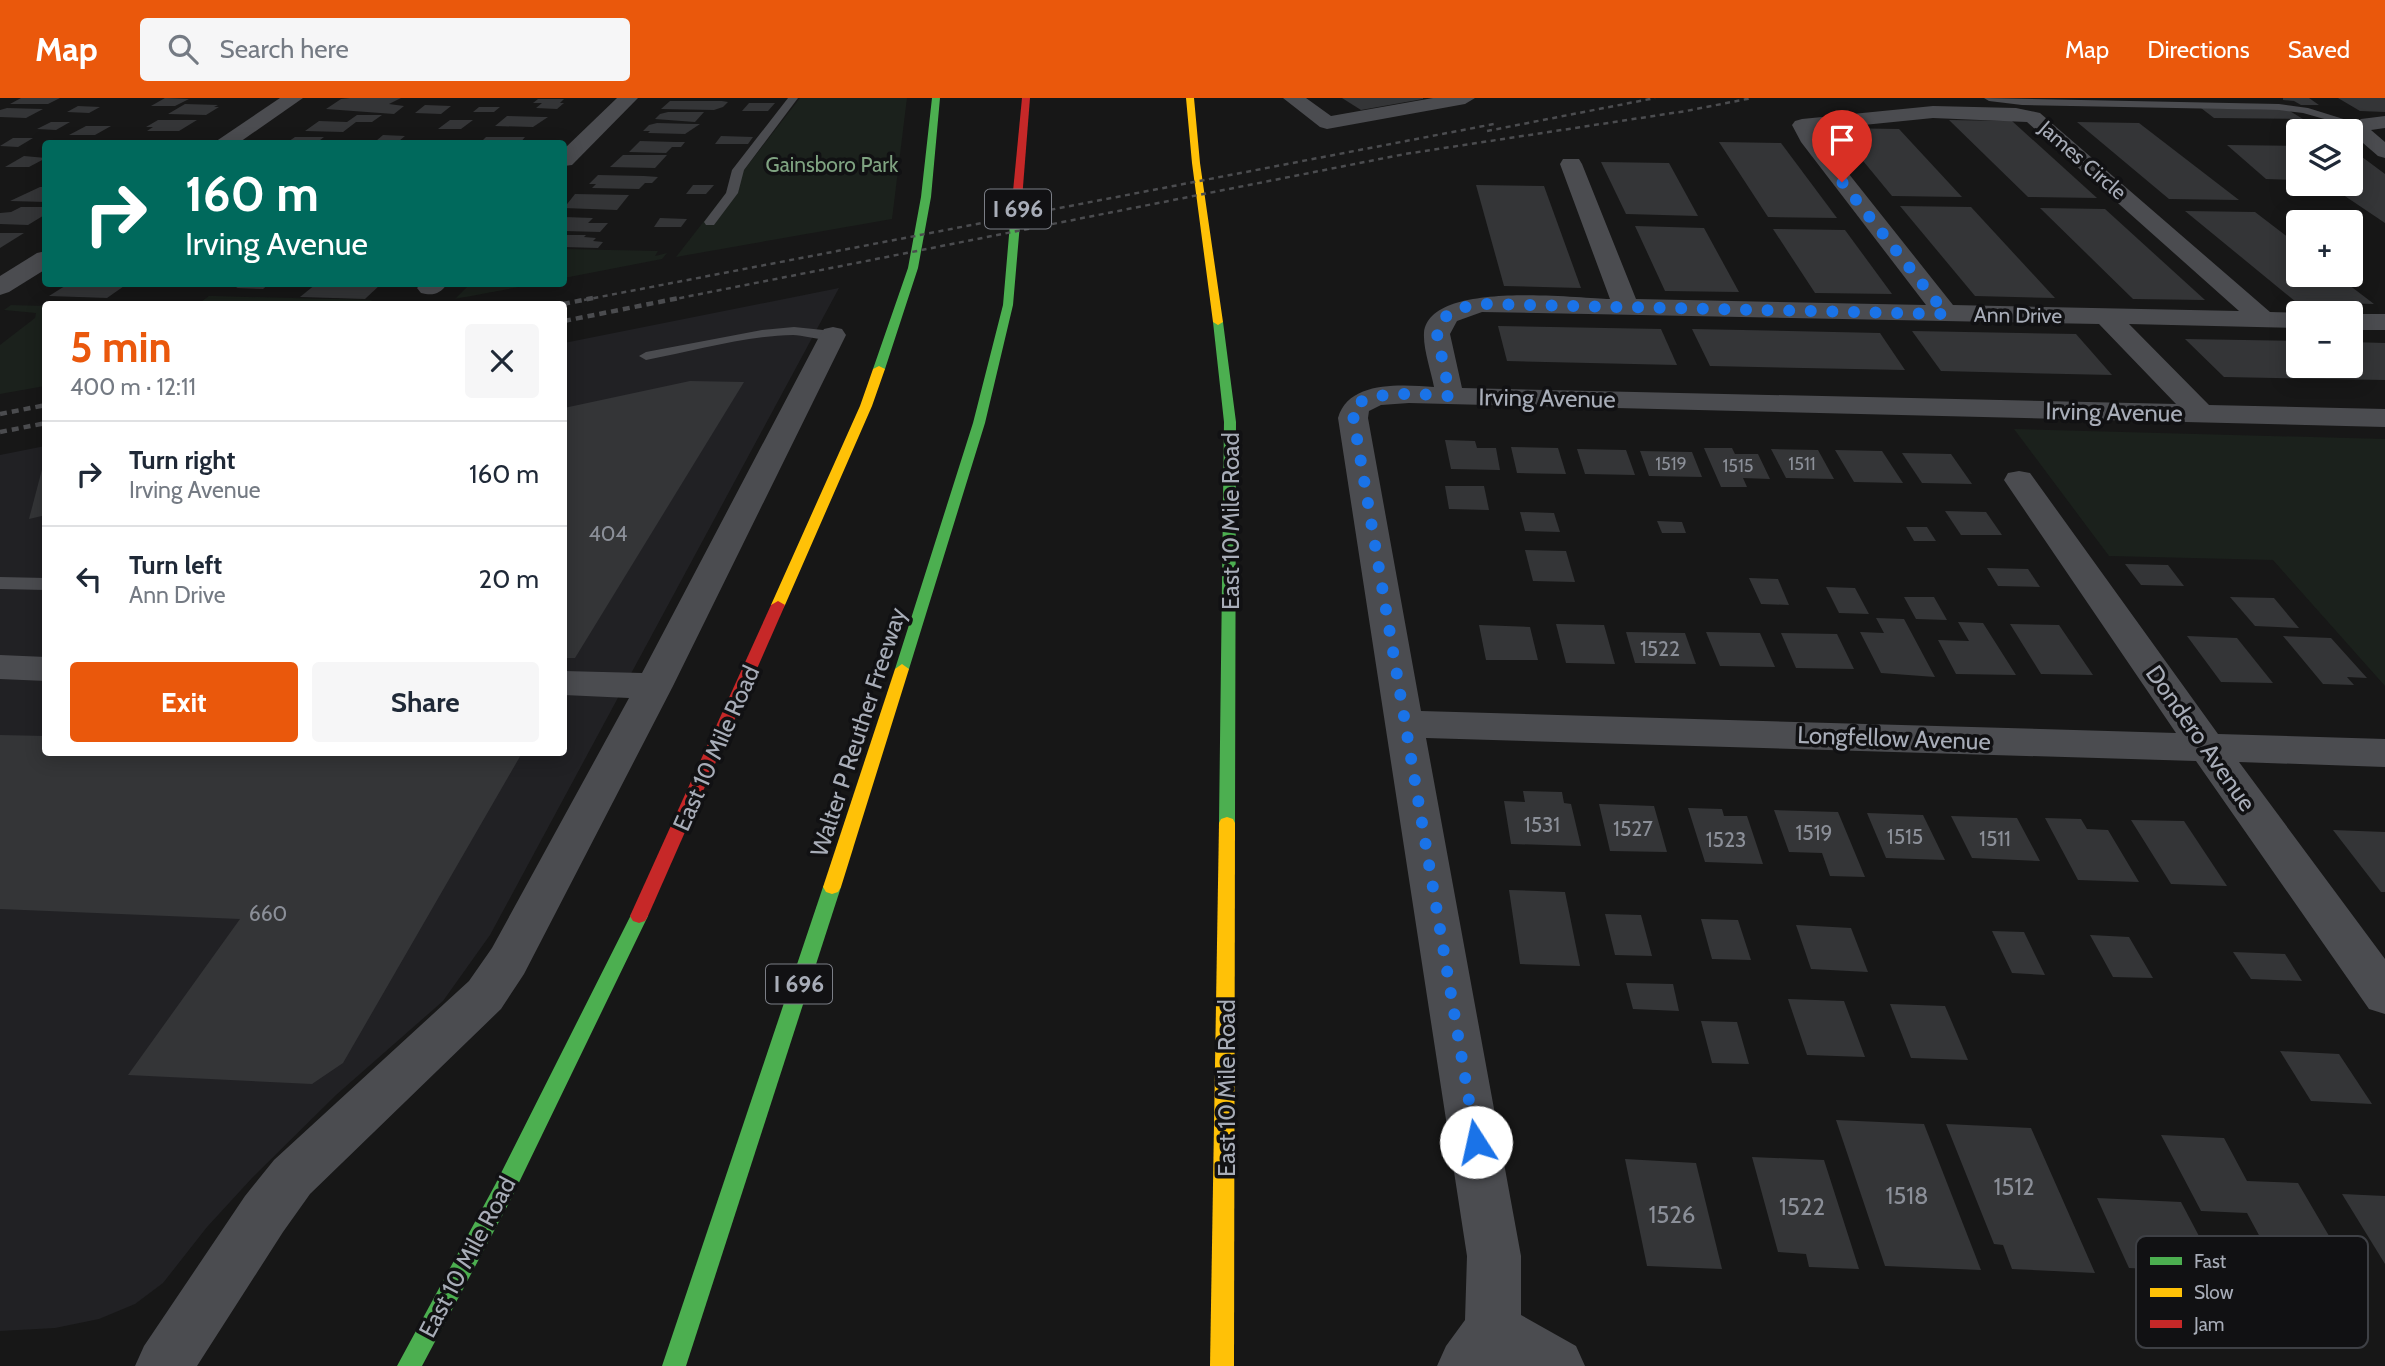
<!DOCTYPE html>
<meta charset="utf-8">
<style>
:root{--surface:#fff;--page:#f6f6f7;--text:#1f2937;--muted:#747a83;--line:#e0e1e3;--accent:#ea580c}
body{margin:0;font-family:Cabin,sans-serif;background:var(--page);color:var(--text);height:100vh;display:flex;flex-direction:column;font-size:26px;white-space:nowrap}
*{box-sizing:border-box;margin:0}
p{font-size:23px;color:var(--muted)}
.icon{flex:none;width:38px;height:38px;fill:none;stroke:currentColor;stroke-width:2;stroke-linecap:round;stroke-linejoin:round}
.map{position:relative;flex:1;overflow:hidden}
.drawer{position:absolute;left:42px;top:203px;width:525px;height:455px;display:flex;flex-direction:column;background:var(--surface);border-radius:7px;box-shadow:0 4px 18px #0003}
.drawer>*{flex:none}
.top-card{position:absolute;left:42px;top:42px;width:525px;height:147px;border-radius:7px;box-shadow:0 4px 18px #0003;background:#00695c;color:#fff;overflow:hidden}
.tools{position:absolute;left:2286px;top:21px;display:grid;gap:14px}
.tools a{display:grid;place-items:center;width:77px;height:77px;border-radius:7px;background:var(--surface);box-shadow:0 4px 18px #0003;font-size:35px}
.pin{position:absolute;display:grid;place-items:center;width:60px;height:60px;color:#fff;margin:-72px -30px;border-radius:50% 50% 50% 0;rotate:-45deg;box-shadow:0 0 7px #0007}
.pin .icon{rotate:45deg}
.me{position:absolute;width:77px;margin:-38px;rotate:350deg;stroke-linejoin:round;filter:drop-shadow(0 0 5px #0008)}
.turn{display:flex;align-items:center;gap:24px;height:147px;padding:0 28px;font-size:32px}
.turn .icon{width:91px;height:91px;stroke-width:2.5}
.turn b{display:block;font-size:49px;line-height:60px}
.round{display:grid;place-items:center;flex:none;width:74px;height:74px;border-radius:7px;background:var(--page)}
.head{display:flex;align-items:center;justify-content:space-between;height:119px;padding:0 28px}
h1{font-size:42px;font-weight:800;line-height:52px;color:var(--accent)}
.primary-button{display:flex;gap:14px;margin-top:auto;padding:14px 28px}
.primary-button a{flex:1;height:80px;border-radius:7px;background:var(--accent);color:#fff;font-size:28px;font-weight:800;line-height:80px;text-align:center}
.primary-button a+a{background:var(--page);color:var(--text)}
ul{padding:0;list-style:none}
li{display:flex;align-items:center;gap:21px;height:105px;padding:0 28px;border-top:2px solid var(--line)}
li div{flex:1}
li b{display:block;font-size:26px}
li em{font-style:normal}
header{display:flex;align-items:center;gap:42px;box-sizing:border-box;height:98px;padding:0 35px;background:var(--accent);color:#fff}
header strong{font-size:33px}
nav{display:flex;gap:38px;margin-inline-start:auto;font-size:24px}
.search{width:490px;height:63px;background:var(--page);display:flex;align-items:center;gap:18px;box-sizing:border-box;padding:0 24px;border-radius:7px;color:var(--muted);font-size:26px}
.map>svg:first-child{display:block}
.built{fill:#212124}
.green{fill:#1b211c}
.building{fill:#343537}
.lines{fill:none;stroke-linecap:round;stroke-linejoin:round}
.lane{fill:#4b4c50;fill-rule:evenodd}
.street{fill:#4b4c50;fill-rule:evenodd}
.fast{fill:#4caf50;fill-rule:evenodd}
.slow{fill:#ffc107;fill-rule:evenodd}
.jam{fill:#c62828;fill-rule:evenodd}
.rail-far1{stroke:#4b4c4f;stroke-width:2.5;stroke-dasharray:5 4.5;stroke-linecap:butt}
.rail{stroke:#4b4c4f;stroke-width:4.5;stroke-dasharray:7 5;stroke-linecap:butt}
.route{stroke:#1a73e8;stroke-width:12;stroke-dasharray:0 21.6}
.labels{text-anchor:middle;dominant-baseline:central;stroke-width:7;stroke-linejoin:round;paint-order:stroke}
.far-number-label{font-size:18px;fill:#8b8f98}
.far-street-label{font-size:21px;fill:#a8adb8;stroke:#111113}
.far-park-label{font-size:21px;fill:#7fa381;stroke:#111113}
.number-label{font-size:21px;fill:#8b8f98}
.shield{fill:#111113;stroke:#7b7e86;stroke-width:2}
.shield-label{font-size:23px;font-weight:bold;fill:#a8adb8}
.street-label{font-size:24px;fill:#a8adb8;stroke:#111113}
.near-number-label{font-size:24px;fill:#8b8f98}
.key{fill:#111113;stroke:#3e4045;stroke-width:2}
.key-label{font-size:19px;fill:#a8adb8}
</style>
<header>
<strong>Map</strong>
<div class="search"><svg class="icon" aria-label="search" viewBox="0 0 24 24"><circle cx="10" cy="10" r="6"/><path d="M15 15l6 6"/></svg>Search here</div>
<nav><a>Map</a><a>Directions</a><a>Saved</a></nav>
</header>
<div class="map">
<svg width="2385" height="1268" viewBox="0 0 2385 1268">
<rect width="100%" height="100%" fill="#171717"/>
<path class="built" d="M839,190L490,837L443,903L336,997L252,1080L207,1129L163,1185L135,1206L99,1221L55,1230L0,1233V357L45,348L46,654H564V245Z"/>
<g class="green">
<path d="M800,0H907L892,121L676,159Z"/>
<path d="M564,151L658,153L655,158L667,155L662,161L564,180Z"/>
<path d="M470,186H535L455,201Z"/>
<path d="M209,198L372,202L367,206H198Z"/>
<path d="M11,207L45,208V288L0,296V247L35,220L36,215L4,212Z"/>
<path d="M2014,331L2385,341V588L2273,462L2109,458Z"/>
</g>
<g class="building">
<path d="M21,0H60L48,6H10Z"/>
<path d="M165,0L189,1L175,8H151Z"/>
<path d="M350,0H401L389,6L404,8L394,16L326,11L341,1Z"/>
<path d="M1342,0H1423V1L1361,12Z"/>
<path d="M2283,0H2309L2319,7H2301L2294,3L2283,2Z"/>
<path d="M2338,0H2385V14L2360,13Z"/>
<path d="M538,1H564L560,5H564L557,11L536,10L542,5H533Z"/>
<path d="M670,3H722L728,4L723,9L714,12L661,11Z"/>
<path d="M749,5H775L768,13H742Z"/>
<path d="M185,6L218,7L214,9H219L206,17L168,16Z"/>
<path d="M425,7L451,8L441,16L415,15Z"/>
<path d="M78,8L100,9L89,15L67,14Z"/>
<path d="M479,9H500L494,14H473Z"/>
<path d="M7,10L43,11L26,20L0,19V12Z"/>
<path d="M2201,10L2288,12L2303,21L2214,20Z"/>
<path d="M668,14H704L695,24L655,21L660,16Z"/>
<path d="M357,17H382L372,24H356L343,34L305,33L319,23L347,24Z"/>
<path d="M507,18L544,19H548L533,29L495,28Z"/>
<path d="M158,22H197L179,33H147L153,29H146Z"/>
<path d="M450,22H473L461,31H438Z"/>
<path d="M1949,22L2012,23L2097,100L2028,99Z"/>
<path d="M51,24H70L56,32L37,31Z"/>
<path d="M2077,24L2139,25L2239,102L2169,101Z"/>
<path d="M657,25L694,26H700L685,36L648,35L650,33H643L649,27Z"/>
<path d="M86,28H111L95,37H69Z"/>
<path d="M1836,30L1899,31L1962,99L1892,98Z"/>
<path d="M383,37L405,38L399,43H376Z"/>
<path d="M721,38L753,39L748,46H715Z"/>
<path d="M295,39H324L315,46H285Z"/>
<path d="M486,39H525L519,46H479Z"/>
<path d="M13,40H33L18,49L0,48Z"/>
<path d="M640,43L676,44H685L681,49H672L666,55L629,54Z"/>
<path d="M1719,44L1781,45L1837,120L1768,119Z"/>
<path d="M2227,47L2298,48V82L2266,81Z"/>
<path d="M2350,50L2385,76V125L2327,86H2350Z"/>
<path d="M623,57H667L655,70L610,69Z"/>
<path d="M24,58L46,60L29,69H5Z"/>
<path d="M1601,64L1669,65L1698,118L1626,116Z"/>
<path d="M598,77L644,78L658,79L652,85H645L639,91L592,90L596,86H589Z"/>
<path d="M693,87H714L706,96H686Z"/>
<path d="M1476,87L1544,88L1581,190L1504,188Z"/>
<path d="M40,89H46V104L10,103Z"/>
<path d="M575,96L629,97L617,112L564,110Z"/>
<path d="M1900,108L1971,109L2055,200L1975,198Z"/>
<path d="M21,109H46V116L28,127L0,126V115L11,114Z"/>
<path d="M2040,110L2105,111L2205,202L2133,201Z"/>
<path d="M2185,113L2255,114L2298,147V177H2336L2374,206L2296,204Z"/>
<path d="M564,119L593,120L588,125H608L600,134L564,133Z"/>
<path d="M660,120L687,121L681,129H654Z"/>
<path d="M1635,128L1704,130L1739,194L1665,193Z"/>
<path d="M1773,131L1845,132L1892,196L1815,195Z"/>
<path d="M0,135H24L0,150Z"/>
<path d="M564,137H586L584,139L596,140L593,143L603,144L598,150L564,149Z"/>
<path d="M68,186H127L107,200L49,198Z"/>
<path d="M242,186H269L263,191L236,190Z"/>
<path d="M316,186H381L365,201L300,199Z"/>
<path d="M1498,228L1661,231L1677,267L1507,263Z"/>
<path d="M1692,231L1880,235L1905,272L1710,268Z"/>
<path d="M1912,233L2076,236L2112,277L1941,273Z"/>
<path d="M2185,241L2298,243V268H2350V244L2385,245V282L2224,279Z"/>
<path d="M690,283L744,284L575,560H564V310Z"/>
<path d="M1445,342L1475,343L1477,350H1496L1500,372L1451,371Z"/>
<path d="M1511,349L1558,350L1566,376L1517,375Z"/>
<path d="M1704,350H1732L1735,356H1758L1770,381L1743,380L1747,389H1721Z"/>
<path d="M1577,351L1626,352L1635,377L1585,376Z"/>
<path d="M1771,351L1818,352L1834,381L1786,380Z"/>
<path d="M1835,352L1882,353L1903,385L1854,384Z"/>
<path d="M1640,353L1692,354L1702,379L1649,378Z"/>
<path d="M1902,355L1951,356L1972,386L1922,385Z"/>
<path d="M46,360V417L29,421L45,360Z"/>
<path d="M1445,388H1484L1489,412L1449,411Z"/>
<path d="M1945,413L1986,414L2002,437H1961Z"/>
<path d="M1520,414L1554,415L1560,434L1525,433Z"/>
<path d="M1657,423L1682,424L1686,435H1662Z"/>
<path d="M1906,429H1927L1936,443H1914Z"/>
<path d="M1525,452L1566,453L1575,484L1533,483Z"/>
<path d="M2125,466L2168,467L2184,488L2141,487Z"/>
<path d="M1987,470L2028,471L2040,489L1998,488Z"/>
<path d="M1749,480L1778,481L1789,507L1761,506Z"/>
<path d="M1826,489L1855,490L1869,516L1839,515Z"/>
<path d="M1904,499H1934L1947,522L1916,521Z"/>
<path d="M2230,499L2274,500L2299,530L2255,528Z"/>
<path d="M1876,520L1904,521L1935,579L1881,575L1860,534L1884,535Z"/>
<path d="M1958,524L1983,525L2016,577L1956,576L1938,542L1969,543Z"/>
<path d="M1556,526L1604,527L1615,566L1566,565Z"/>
<path d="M2010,526L2059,527L2093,577L2041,576Z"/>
<path d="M1479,527L1530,529L1538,562H1486Z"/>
<path d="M1626,534L1685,535L1696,566L1635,565Z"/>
<path d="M1706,534L1760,535L1775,569L1720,568Z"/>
<path d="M1781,535L1837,536L1854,571L1796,570Z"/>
<path d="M2187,538L2237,540L2273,585L2221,584Z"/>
<path d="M2283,538L2331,540L2367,580L2347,579L2354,587L2323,586Z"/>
<path d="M0,637L46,638V654L522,655L343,965L312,986L128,977L240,821L0,811Z"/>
<path d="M1523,693L1562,694L1564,705L1571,706L1581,748L1511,746L1504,703L1525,704Z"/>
<path d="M1599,706L1654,708L1667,754L1610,753Z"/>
<path d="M1688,710L1722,711L1724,718H1747L1763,766L1705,764Z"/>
<path d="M1774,712L1838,714L1865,779L1830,778L1822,755L1789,754Z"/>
<path d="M1867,715L1923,717L1945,762L1886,760Z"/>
<path d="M1951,718L2017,720L2040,763L1972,760Z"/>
<path d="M2045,720L2081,721L2087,731L2108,732L2139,784L2078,782Z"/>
<path d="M2131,722L2184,723L2227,788L2171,786Z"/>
<path d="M2333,732L2385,734V794H2381Z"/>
<path d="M1509,792L1565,794L1580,868L1520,866Z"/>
<path d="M1605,816L1641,817L1652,858L1615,857Z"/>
<path d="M1701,821L1738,822L1751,862L1712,861Z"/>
<path d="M1796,827L1851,830L1868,874L1811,871Z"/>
<path d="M1992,833L2024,834L2045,877L2012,875Z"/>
<path d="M2090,837L2129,839L2153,880L2113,879Z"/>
<path d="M2233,854L2285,856L2302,883L2251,881Z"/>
<path d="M1626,885L1673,886L1679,913L1633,911Z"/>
<path d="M1788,901L1844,903L1865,959L1807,957Z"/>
<path d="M1890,906L1945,908L1968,962L1911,960Z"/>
<path d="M1701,923L1737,924L1749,966L1712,965Z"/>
<path d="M2280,953L2339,956L2372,1006L2311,1003Z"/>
<path d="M1836,1022L1924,1026L1981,1172L1885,1168Z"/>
<path d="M1946,1026L2031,1030L2095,1175L2012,1171L2003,1147L1994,1146Z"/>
<path d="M2161,1037L2224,1040L2247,1083L2298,1085L2352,1177L2327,1176L2329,1181L2281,1178L2247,1115L2201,1113Z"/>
<path d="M1752,1059L1824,1062L1859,1171L1809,1169L1806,1156L1778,1154Z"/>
<path d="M1625,1061L1696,1065L1722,1171L1647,1168Z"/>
<path d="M2342,1096L2385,1098V1166Z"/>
<path d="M2097,1100L2181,1104L2218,1174L2129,1170Z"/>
</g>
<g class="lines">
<g class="lane">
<path d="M788,0H798L744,72L738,95L714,127H706L704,124L726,95L732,72Z"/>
<path d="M1984,0L2279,6L2308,10L2366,28L2360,31L2303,15L2279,12L2022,7L1989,3Z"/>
<path d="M794,229L833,233L840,237C830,247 807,237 793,237C744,238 694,253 646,262L639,258L646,254L762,232Z"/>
<path d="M0,479L46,480V492L0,491Z"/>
</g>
<g class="street">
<path d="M280,0H303L237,46H212Z"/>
<path d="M617,0H638L572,67L564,68V51Z"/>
<path d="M1283,0H1306L1331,18L1433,0H1475L1465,6L1327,31L1320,29Z"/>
<path d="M1933,8L2016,10L2040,15L2270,214L2302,215H2298V230L2129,226L2209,307L2385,311V329L1409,305L1381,307L1369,313L1368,320L1421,613L2176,635L2004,382L2008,375L2019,373L2030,375L2218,636L2385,641V669L2239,664L2385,861V916L2369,911L2196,663L1426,640L1521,1158V1217L1576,1248L1585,1268H1437L1446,1248L1465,1222L1467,1158L1338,320C1349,282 1402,287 1434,289C1431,273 1423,251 1424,235C1429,182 1573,200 1610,201L1560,66L1563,61H1579L1582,66L1636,201L1926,207L1801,44L1792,27L1795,23L1802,21ZM1933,20L2027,24L2239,213L1953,207L1814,32ZM1482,214L2099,226L2176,306L1462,290L1450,236L1457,223Z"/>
<path d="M2385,18V30L2371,32L2385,44V60L2378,58L2348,32L2361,21Z"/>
<path d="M46,153V171L9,194L0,197V178L37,155Z"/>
<path d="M421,186H447C440,196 433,198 421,195L417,190Z"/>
<rect x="2350" y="216" width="35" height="16"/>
<path d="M833,229L842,231L846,237L673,588L524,876L501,911L310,1096L283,1134L197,1268H135L144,1248L245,1098L274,1062L469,883L492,850L629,600L564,597V573L642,575L820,237L824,231Z"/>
<path d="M0,557L46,559V583L0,581Z"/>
</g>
<g class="fast">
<path d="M932,0H940L931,99L918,170L885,271L879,274L873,271L908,170L921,99Z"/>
<path d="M1016,111L1021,114L1013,207L985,325L909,571L902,576L895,571L973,325L1003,207L1011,114Z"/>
<path d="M1218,221L1223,224L1236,324L1235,725L1233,729H1221L1219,725L1224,324L1213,224Z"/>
<path d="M832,782L838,784L841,789L686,1268H662L823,789L826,784Z"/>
<path d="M639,811L645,813L648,818L511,1101L422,1268H397L495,1087L633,813Z"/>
</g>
<g class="slow">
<path d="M1186,0H1194L1200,65L1223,224L1218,227L1213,224L1192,65Z"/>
<path d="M879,268L885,271L872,308L785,507L783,510H773L771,507L860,308L873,271Z"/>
<path d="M902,566L909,571L841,789L838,794L832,796L826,794L823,789L895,571Z"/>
<path d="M1227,719L1233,721L1235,725L1234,1268H1210L1219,725L1221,721Z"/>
</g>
<g class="jam">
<path d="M1022,0H1030L1021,114L1016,117L1011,114Z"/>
<path d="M778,503L785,507L648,818L645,823L639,825L633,823L630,818L771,507Z"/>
</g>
<g class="rail-far1">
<path d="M1487,33L1655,0"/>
<path d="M584,202L1494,26"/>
<path d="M670,202L1405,56L1686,13L1752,0"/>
</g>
<g class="rail">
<path d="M563,206L593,200"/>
<path d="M564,223L679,200"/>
<path d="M0,316L46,307"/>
<path d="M0,334L46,325"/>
</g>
</g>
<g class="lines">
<path class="route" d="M1476,1044L1352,311C1368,290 1425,297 1450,298L1437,236C1441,213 1461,209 1482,206L1946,216L1842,84"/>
</g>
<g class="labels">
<g class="far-number-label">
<text x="1671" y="366">1519</text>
<text x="1802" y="366">1511</text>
<text x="1738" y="368">1515</text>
</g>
<g class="far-street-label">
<text transform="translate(2083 62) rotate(41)">James Circle</text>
<text transform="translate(2018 217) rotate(1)">Ann Drive</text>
</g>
<g class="far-park-label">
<text x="832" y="66">Gainsboro Park</text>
</g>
<g class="number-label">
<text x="608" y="435">404</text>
<text x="1660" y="550">1522</text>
<text x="1542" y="726">1531</text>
<text x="1633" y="730">1527</text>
<text x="1814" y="734">1519</text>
<text x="1905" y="738">1515</text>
<text x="1995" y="740">1511</text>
<text x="1726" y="741">1523</text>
<text x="268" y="815">660</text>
</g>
<g class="shield">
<rect x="985" y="91.5" width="66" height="39" rx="5"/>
<rect x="766" y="866.5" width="66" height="39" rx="5"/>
</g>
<g class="shield-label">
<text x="1018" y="111">I 696</text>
<text x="799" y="886">I 696</text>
</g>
<g class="street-label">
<text transform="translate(1547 300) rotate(1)">Irving Avenue</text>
<text transform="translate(2114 314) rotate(1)">Irving Avenue</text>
<text transform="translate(1230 423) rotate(-90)">East 10 Mile Road</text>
<text transform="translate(858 634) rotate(-72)">Walter P Reuther Freeway</text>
<text transform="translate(1894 640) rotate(2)">Longfellow Avenue</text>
<text transform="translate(2201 640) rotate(55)">Dondero Avenue</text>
<text transform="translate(716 650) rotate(-66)">East 10 Mile Road</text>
<text transform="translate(1226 990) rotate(-90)">East 10 Mile Road</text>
<text transform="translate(467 1159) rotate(-62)">East 10 Mile Road</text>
</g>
<g class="near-number-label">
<text x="2014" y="1088">1512</text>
<text x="1907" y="1097">1518</text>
<text x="1802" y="1108">1522</text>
<text x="1672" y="1116">1526</text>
</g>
</g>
<rect x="2136" y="1138" width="232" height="112" rx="10" class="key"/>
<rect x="2150" y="1159" width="32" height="8" fill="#4caf50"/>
<rect x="2150" y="1190" width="32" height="9" fill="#ffc107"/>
<rect x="2150" y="1222" width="32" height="8" fill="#c62828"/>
<g class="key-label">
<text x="2194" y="1170">Fast</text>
<text x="2194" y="1201">Slow</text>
<text x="2194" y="1233">Jam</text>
</g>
</svg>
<div class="tools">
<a><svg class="icon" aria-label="layers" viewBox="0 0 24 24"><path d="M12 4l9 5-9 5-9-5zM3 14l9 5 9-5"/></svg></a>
<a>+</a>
<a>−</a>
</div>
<div class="pin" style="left:1842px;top:84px;background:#d93025"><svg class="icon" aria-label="arrive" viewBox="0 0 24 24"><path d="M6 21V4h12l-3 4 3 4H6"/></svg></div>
<svg class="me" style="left:1476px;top:1044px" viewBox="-20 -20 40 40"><circle r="19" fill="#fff"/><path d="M0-13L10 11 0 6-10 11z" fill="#1a73e8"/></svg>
<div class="top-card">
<div class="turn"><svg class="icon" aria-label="right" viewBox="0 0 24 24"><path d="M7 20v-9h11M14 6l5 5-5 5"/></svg><div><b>160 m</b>Irving Avenue</div></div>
</div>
<section class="drawer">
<div class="head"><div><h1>5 min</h1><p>400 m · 12:11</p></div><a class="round"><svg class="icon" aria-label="close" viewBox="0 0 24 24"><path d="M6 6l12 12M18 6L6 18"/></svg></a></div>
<ul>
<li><svg class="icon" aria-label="right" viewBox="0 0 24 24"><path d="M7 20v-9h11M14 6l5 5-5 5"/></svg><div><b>Turn right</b><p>Irving Avenue</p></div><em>160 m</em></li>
<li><svg class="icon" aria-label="left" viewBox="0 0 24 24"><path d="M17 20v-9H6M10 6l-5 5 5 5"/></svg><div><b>Turn left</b><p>Ann Drive</p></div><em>20 m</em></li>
</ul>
<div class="primary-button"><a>Exit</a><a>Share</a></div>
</section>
</div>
